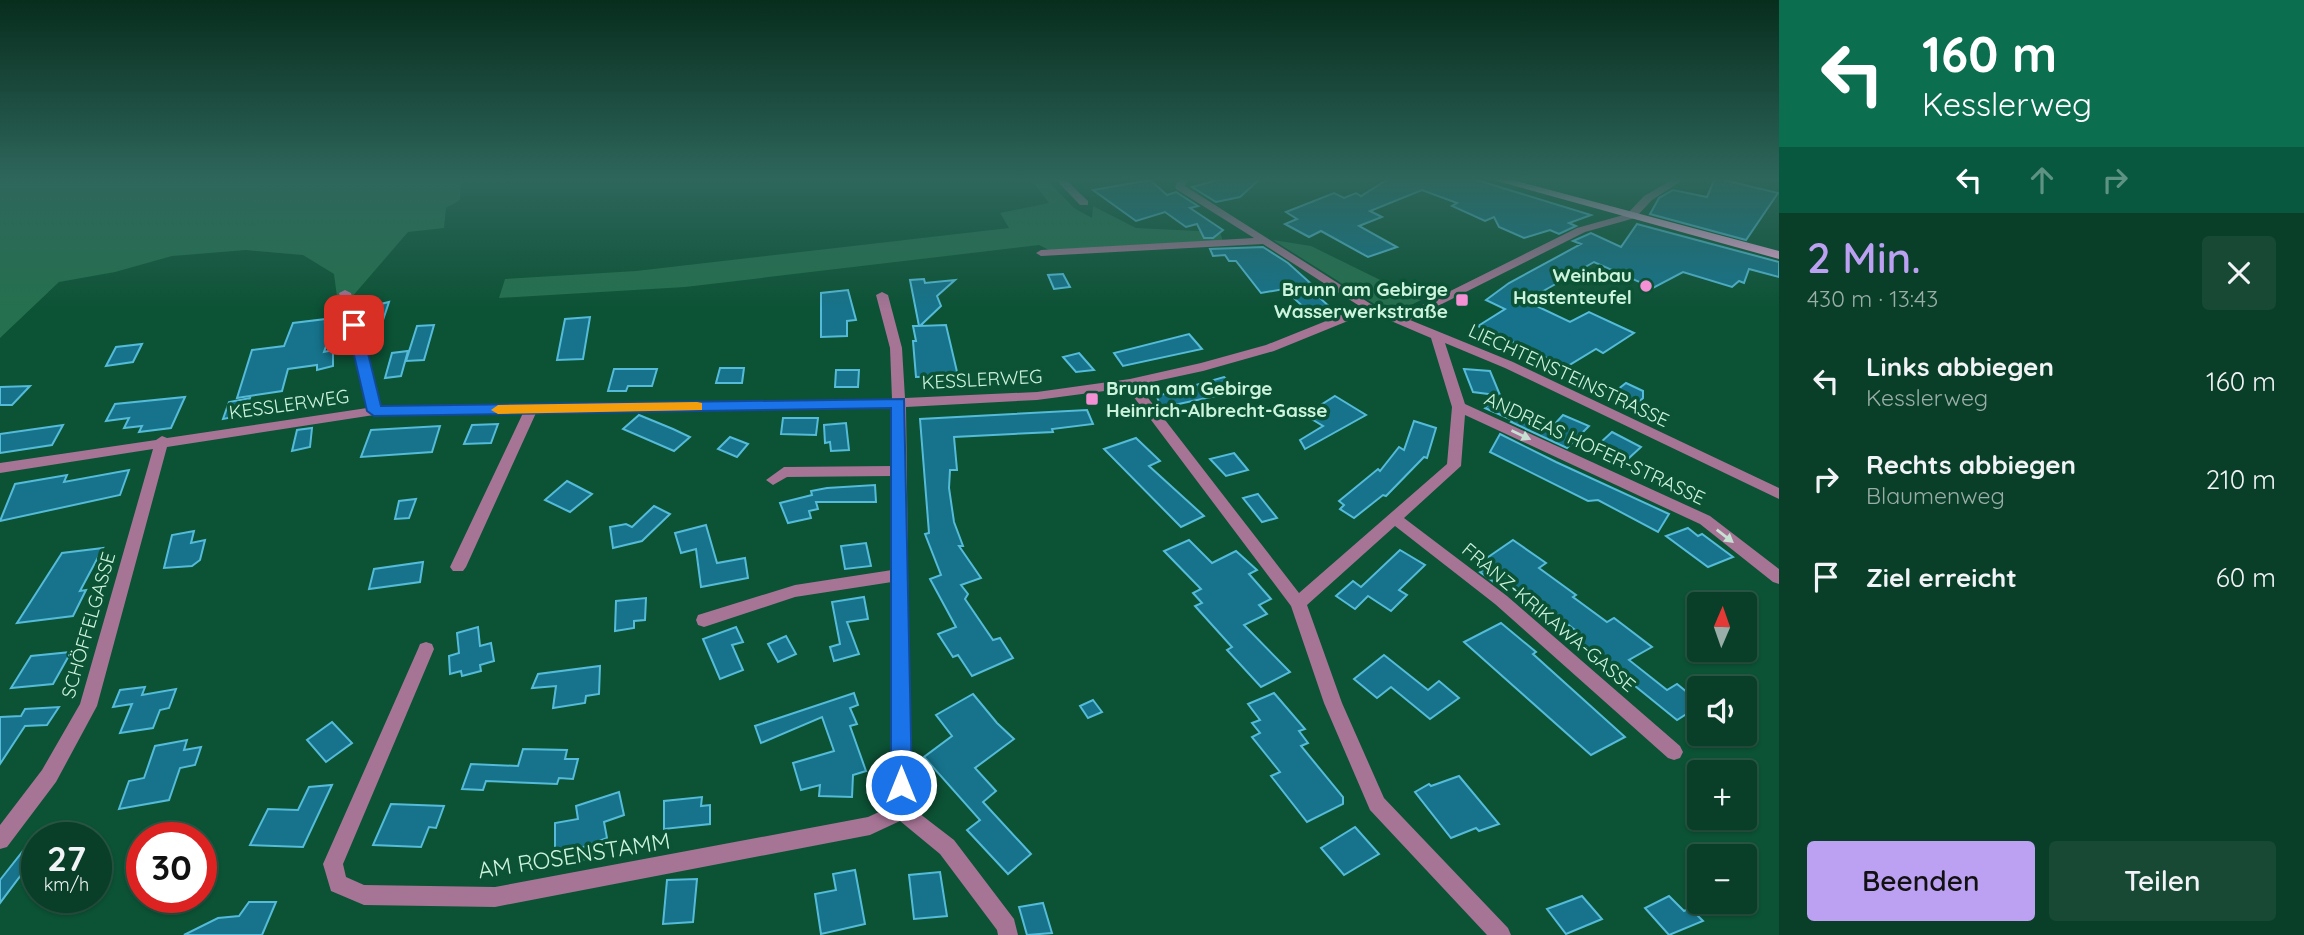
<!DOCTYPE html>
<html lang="de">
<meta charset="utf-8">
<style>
:root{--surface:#093e28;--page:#174934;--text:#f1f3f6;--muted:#99aea8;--line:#295745;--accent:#bca0f2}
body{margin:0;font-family:Quicksand,sans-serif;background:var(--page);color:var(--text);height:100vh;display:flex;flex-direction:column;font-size:26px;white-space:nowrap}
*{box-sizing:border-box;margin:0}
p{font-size:23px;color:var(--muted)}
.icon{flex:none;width:38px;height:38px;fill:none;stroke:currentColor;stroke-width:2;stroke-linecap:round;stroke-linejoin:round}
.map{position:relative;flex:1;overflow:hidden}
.panel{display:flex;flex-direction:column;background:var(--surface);width:525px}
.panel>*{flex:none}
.top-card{background:#0b6e4f;color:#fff;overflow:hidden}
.needle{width:46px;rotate:2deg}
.fabs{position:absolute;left:1687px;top:592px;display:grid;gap:14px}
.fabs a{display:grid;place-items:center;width:70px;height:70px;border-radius:7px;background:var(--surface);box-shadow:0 2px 5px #0004,0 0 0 2px var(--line);font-size:35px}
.speed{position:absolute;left:21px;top:822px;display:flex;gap:14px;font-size:35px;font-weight:700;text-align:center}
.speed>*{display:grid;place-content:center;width:91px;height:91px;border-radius:50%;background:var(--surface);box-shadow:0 2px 5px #0004,0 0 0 2px var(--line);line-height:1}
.speed small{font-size:18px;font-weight:400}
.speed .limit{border:10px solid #d22;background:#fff;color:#111}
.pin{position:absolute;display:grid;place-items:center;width:60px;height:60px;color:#fff;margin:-30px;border-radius:14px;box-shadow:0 4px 10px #0006}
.me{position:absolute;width:77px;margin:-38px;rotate:0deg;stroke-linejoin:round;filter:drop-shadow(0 0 5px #0008)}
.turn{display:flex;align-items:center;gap:24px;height:147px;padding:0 28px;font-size:32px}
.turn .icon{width:91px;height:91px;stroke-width:2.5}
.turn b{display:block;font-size:49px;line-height:60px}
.lanes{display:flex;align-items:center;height:66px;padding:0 28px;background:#0003;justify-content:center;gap:35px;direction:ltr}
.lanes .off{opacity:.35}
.round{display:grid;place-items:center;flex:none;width:74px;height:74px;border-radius:7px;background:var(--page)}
.overview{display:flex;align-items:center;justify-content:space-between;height:119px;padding:0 28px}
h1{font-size:42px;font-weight:600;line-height:52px;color:var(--accent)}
.primary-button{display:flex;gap:14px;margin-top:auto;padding:14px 28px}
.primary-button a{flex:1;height:80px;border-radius:7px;background:var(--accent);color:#111;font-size:28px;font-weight:600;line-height:80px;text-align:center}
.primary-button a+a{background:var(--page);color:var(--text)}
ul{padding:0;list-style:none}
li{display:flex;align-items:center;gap:21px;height:98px;padding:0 28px}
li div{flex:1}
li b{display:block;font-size:26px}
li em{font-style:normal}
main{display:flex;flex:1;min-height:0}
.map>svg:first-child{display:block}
.green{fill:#25704e}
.building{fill:#16738b;stroke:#55bbd9;stroke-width:2}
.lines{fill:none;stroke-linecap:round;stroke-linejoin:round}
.minor{fill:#a67495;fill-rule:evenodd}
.primary{fill:#f9a8dd;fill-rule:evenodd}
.oneway{fill:#c6e1d2}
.route{fill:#1a73e8;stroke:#114b97;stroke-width:2}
.slow{fill:#f59e0b}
.poi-dot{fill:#f491d4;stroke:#0c5235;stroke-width:2.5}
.labels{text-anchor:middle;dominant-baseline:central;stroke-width:7;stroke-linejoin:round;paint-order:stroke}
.poi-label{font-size:19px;font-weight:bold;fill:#ccf4dd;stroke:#0c5235;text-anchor:end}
.street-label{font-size:19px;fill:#ccf4dd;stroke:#0c5235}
.near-street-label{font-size:23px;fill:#ccf4dd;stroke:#0c5235}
</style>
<main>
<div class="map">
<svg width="1779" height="935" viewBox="0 0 1779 935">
<rect width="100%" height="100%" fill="#0c5235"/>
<g class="green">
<path d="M0,178H461L460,200L446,208L444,228L408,232L339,312L334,274L303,255L246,250L172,256L115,272L59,282L0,338Z"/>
<path d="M1030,178H1045L1074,208L1092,218L1093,206L1136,228L1220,232L1223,242L1049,250L1039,245L685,287L499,298L505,279L636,271L1009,228L1000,213L1049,203Z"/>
<path d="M1273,240L1311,246L1421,300L1409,306L1376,305Z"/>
</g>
<g class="building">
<path d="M1225,178H1261L1240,197L1216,202L1192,187Z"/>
<path d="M1390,178H1470L1591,215L1569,223L1576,226L1559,234L1550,230L1524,238L1499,227L1494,217L1485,221L1452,206L1457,203L1422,190L1370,211L1382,217L1359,226L1397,247L1368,257L1321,231L1309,237L1285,224L1297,219L1286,212L1334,193L1344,198L1356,193L1361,196Z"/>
<path d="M1715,178L1778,193L1746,240L1650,214L1659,198L1673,190L1707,197Z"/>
<path d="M1150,180L1167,195L1176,192L1198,206L1190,208L1223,230L1213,238H1204L1197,224L1186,227L1165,212L1136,221L1093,190Z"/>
<path d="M1637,224L1779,262V277L1749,269L1744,283L1739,281L1732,287L1683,272L1653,288L1594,262L1526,301L1570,322L1589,312L1634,333L1603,353L1596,349L1566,367L1478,326L1505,309L1486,300L1509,283L1581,244L1573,241L1591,233L1621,247Z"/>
<path d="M1263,247L1288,263L1317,289L1311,290L1332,309L1311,314L1284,289L1261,293L1236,261H1229L1225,255L1213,256L1210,249Z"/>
<path d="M1063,274L1070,287L1054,289L1048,275Z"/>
<path d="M924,279L925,283L955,280L937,296L941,306L920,326L946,325L958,376L916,377L913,341H916L913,326H919L910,280Z"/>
<path d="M848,290L856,320L847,321V336L821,337V293Z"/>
<path d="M389,302L378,335L366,337L364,308Z"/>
<path d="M590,317L583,359L557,360L565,319Z"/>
<path d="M326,319L325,322L335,321L324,352L333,350V366L317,370V365L288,369L282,391L237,398L252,350L284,346L293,323Z"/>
<path d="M434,325L424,360L406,361L417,326Z"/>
<path d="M1189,334L1202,349L1123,366L1114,353Z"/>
<path d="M142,344L133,362L106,366L116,347Z"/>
<path d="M408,351L401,376L385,378L392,353Z"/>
<path d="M1079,353L1094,370L1076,372L1063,357Z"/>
<path d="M720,368H744L742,383H716Z"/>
<path d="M614,369H657L652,386H628L626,391H608Z"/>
<path d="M1464,369L1490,371L1510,419L1485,408L1496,395L1473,392Z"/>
<path d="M836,370H859L858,387H835Z"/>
<path d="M1224,377L1239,391L1160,408L1157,396Z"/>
<path d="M1626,383L1643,391V398L1637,404L1612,394Z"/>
<path d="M30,386L12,405H0V387Z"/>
<path d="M1335,396L1366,415L1305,449L1300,440L1323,426L1305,415Z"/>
<path d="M185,397L171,428L139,432L142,426L124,428L129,418L106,421L115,404Z"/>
<path d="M250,398L244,415L223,419L229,402Z"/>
<path d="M1087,410L1093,424L1052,429L1053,432L954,437L957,470H950L949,488L954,522L963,546H959L981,578L961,585L968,594L965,599L993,640L1000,638L1013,658L972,676L958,655L953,657L938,634L956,627L930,579L941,575L925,534L929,533L920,419Z"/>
<path d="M1520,413L1553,426L1563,415L1589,426L1567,448L1511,422Z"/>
<path d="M639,415L673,429L690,437L674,451L623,429Z"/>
<path d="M783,418H818L816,435L781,434Z"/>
<path d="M1414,421L1436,428L1427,458L1424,457L1386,496L1383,495L1354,518L1340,509L1344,505L1339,501L1378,469L1380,471L1399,447L1404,450Z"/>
<path d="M846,423L849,450L831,451L830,442L825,443L824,425Z"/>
<path d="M498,424L491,443L464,444L472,425Z"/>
<path d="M63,425L52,445L0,453V434Z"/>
<path d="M440,426L432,452L361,457L371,430Z"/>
<path d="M312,428L310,447L292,451L297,430Z"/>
<path d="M1612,432L1641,447L1629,458L1600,443Z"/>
<path d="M1500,434L1556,462L1669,514L1658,532L1598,500L1588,501L1490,452Z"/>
<path d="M730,437L748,444L737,457L718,449Z"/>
<path d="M1136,438L1160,461L1149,466L1204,516L1181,527L1104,449Z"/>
<path d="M1234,453L1248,470L1226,476L1210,459Z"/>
<path d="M129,470L120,495L0,521L15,484L67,475L64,482Z"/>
<path d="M567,481L592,494L570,512L545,500Z"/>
<path d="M875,485L876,502H816L818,509L809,511L811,518L788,523L780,503L812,495L811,491L827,488Z"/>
<path d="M1258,494L1277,518L1262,522L1243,498Z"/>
<path d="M416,499L409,518L395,519L399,501Z"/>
<path d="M654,506L670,514L642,541L613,548L610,527L626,524L632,527Z"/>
<path d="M706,525L717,563L745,558L748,578L701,587L696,549L681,553L675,533Z"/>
<path d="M1688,528L1698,536L1702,534L1733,557L1708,567L1666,536Z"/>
<path d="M194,531L191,543L205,540L200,560L192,566L164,568L172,535Z"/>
<path d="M1189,540L1212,563L1236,551L1257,570L1249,574L1271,599L1259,605L1267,614L1244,625L1290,672L1261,687L1227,650L1232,647L1195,606L1202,603L1193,593L1201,589L1164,551Z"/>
<path d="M1513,540L1546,563L1539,568L1576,595L1573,597L1607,622L1614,618L1652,647L1629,660L1667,690L1677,684L1699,702V706L1677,720L1577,639L1583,636L1545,607L1540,610L1507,584L1502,588L1480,572L1488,567L1481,562Z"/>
<path d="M866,543L871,566L845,569L841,546Z"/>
<path d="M103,548L80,591L86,590L73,616L17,623L62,553Z"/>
<path d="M1400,550L1425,565L1399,590L1407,595L1391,611L1368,596L1355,609L1336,596L1353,581L1361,587Z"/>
<path d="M423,562L420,582L369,589L374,569Z"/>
<path d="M864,597L868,619L847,622L859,654L834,661L830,647L840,644L832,602Z"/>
<path d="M646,598L645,620L634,621V628L615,631L616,601Z"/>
<path d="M1501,623L1536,652L1533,654L1625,737L1591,755L1464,642Z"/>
<path d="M478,627L480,646L491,643L494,661L480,665L481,671L462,676L461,671L450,674L449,656L459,653L457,633Z"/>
<path d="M736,627L743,642L732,645L743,670L720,679L703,639Z"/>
<path d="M786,636L796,654L778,662L768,644Z"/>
<path d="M71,652L53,684L11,688L31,656Z"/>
<path d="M1384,655L1428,690L1439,681L1459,698L1430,719L1391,687L1377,698L1354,679Z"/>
<path d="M600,666L599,694L586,696L585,703L553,708L556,686L532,688L538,674Z"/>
<path d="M145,687L142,695L176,689L169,708L160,710L153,728L120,733L132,704L113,707L120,690Z"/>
<path d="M854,693L858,705L850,708L857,724L850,726L866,771L853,775L852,797L819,796L820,785L801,790L793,763L834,751L822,717L761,743L755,726Z"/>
<path d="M1274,693L1305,729L1299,731L1308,743L1301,746L1343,797V804L1307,822L1271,776L1280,772L1252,737L1260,733L1252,723L1260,720L1248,704Z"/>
<path d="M973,694L997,723L1014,739L975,768L996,791L983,802L1031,854L1008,874L967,830L980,820L924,757L952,736L936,715Z"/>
<path d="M1093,700L1102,712L1088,718L1080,706Z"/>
<path d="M59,707L47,725L25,726L0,764V717L21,716L25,709Z"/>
<path d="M332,722L352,743L326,762L307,740Z"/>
<path d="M187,740L184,750L201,747L195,765L180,768L169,800L119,809L129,781L144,778L155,746Z"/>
<path d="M523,749L567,750L565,759H578L573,779L559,778L557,784L486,781L483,790L462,789L471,764L518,766Z"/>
<path d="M1459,776L1499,824L1479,831L1476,828L1451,838L1415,792L1429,784L1431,786Z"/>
<path d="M332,785L303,847L250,845L268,809L298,810L309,787Z"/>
<path d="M619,792L624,815L604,822L607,838L583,847L586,859L555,866V823L578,819L576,806Z"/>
<path d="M702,797L701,806L710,805V824L664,829V801Z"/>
<path d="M391,804L444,806L436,828L429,827L421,847L373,845Z"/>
<path d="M1355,827L1379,854L1344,875L1321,848Z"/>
<path d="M23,851L33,859L0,903V880Z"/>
<path d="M855,870L865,924L821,934L815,894L836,890L833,874Z"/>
<path d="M940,872L947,916L914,919L909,875Z"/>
<path d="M697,879L693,922L663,924L667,880Z"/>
<path d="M1582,896L1602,919L1566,934L1547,909Z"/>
<path d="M1669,896L1684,911L1690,908L1703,921L1669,935L1645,908Z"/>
<path d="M249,902H276L262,935H184L218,918L239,916Z"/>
<path d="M1043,903L1052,933L1027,935L1019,907Z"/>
</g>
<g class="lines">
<g class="minor">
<path d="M1054,178H1064L1088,201V205H1080Z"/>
<path d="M1180,178H1196L1187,182L1185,186L1374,306L1400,316L1577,228L1627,214L1644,196L1675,178H1686L1652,200L1635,218L1585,232L1410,320L1513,362L1779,488V499L1505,368L1445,343L1465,404L1710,516L1779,569V584L1773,582L1700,524L1465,415L1461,466L1404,518L1507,596L1680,746L1683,752L1680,758L1674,760L1668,758L1495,604L1395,526L1307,605L1342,703L1384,798L1508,928L1511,935H1487L1370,810L1324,703L1291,606L1127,388L1037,400L906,407L911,807L954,840L1014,919L1018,935H998L997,930L940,854L900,821L870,835L495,907L364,905L331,891L323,864L418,649L420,644L426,642L432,644L434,649L343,864L346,877L364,885L495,887L868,817L892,806V582L795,597L704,627L698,625L696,620L698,615L795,585L892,570V476L787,477L773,485L766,480L784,467L892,466V407L536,413L466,567L463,571H453L450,567L523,413L374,415L167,447L97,706L56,782L7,847L0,849V825L42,770L80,704L153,449L0,473V463L156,440L162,436L167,438L367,408L339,293L345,290L351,293L379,407L892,399L890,348L876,295L882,292L888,295L902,348L905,398L1037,392L1130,379L1201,363L1266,345L1361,307L1263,244L1041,256L1036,253L1041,250L1254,238L1176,189L1175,187ZM1370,312L1431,338L1452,407L1447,464L1299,593L1138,385L1203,371L1274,351Z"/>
</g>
<path class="primary" d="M1486,178H1505L1779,251V259Z"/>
</g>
<defs><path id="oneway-solid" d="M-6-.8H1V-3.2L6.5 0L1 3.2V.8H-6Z" transform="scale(1.75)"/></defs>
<g class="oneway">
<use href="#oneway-solid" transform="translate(1521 435) rotate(25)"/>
<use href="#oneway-solid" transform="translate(1725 536) rotate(38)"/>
</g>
<linearGradient id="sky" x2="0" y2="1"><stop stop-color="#072d1d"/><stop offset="0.58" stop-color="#2e665c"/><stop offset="1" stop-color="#2e665c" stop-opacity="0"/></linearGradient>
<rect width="1779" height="309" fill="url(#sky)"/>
<path class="route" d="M349,322L361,325L381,406L904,399L912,785L909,792L901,795L894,792L891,785V408L374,416L367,411L347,325Z"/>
<path class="slow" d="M697,402L702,403V410L498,414L491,410L498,405Z"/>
<g class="poi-dot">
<circle cx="1646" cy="286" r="7"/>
<rect x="1455" y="293" width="14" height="14" rx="3.5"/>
<rect x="1085" y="392" width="14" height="14" rx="3.5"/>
</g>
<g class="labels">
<g class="poi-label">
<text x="1632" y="275">Weinbau<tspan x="1632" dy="22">Hastenteufel</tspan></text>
<text x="1448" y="289">Brunn am Gebirge<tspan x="1448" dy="22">Wasserwerkstraße</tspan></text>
<text x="1106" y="388" text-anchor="start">Brunn am Gebirge<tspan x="1106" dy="22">Heinrich-Albrecht-Gasse</tspan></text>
</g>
<g class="street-label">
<text transform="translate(1569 375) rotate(25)">LIECHTENSTEINSTRASSE</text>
<text transform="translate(982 379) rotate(-3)">KESSLERWEG</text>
<text transform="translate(289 404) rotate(-8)">KESSLERWEG</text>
<text transform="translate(1595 448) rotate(25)">ANDREAS HOFER-STRASSE</text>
<text transform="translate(1549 617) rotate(40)">FRANZ-KRIKAWA-GASSE</text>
<text transform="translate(88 625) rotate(-74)">SCHÖFFELGASSE</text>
</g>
<g class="near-street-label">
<text transform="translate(574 855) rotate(-9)">AM ROSENSTAMM</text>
</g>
</g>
</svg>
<div class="fabs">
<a><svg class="needle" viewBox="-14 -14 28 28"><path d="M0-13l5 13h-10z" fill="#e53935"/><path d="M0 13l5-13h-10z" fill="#99aea8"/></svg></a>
<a><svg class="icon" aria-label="sound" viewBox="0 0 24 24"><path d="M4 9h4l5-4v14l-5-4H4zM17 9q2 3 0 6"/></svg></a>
<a>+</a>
<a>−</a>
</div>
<div class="speed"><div>27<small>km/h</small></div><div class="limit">30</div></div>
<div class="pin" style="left:354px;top:325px;background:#d93025"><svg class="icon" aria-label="arrive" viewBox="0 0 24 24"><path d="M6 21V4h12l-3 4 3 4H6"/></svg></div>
<svg class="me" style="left:901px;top:785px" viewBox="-20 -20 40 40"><circle r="17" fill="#1a73e8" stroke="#fff" stroke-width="3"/><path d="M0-11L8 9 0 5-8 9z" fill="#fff"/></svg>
</div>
<section class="panel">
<div class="top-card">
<div class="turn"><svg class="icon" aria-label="left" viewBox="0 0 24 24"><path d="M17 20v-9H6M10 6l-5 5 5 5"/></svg><div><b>160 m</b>Kesslerweg</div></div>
<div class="lanes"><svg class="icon" aria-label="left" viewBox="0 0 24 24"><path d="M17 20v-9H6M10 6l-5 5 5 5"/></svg><svg class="icon off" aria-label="ahead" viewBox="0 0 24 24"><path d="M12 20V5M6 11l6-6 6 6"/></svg><svg class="icon off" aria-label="right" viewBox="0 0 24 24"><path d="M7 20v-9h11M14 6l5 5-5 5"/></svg></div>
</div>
<div class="overview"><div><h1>2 Min.</h1><p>430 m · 13:43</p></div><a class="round"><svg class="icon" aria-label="close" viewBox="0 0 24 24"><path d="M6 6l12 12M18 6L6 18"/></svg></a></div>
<ul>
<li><svg class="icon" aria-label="left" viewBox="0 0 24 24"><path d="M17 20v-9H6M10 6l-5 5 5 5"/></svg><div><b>Links abbiegen</b><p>Kesslerweg</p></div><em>160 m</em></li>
<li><svg class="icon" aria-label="right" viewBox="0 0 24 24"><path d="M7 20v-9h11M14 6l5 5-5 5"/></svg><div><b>Rechts abbiegen</b><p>Blaumenweg</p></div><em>210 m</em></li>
<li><svg class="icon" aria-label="arrive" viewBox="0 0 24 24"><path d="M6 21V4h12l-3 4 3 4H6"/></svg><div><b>Ziel erreicht</b></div><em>60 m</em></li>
</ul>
<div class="primary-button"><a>Beenden</a><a>Teilen</a></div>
</section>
</main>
